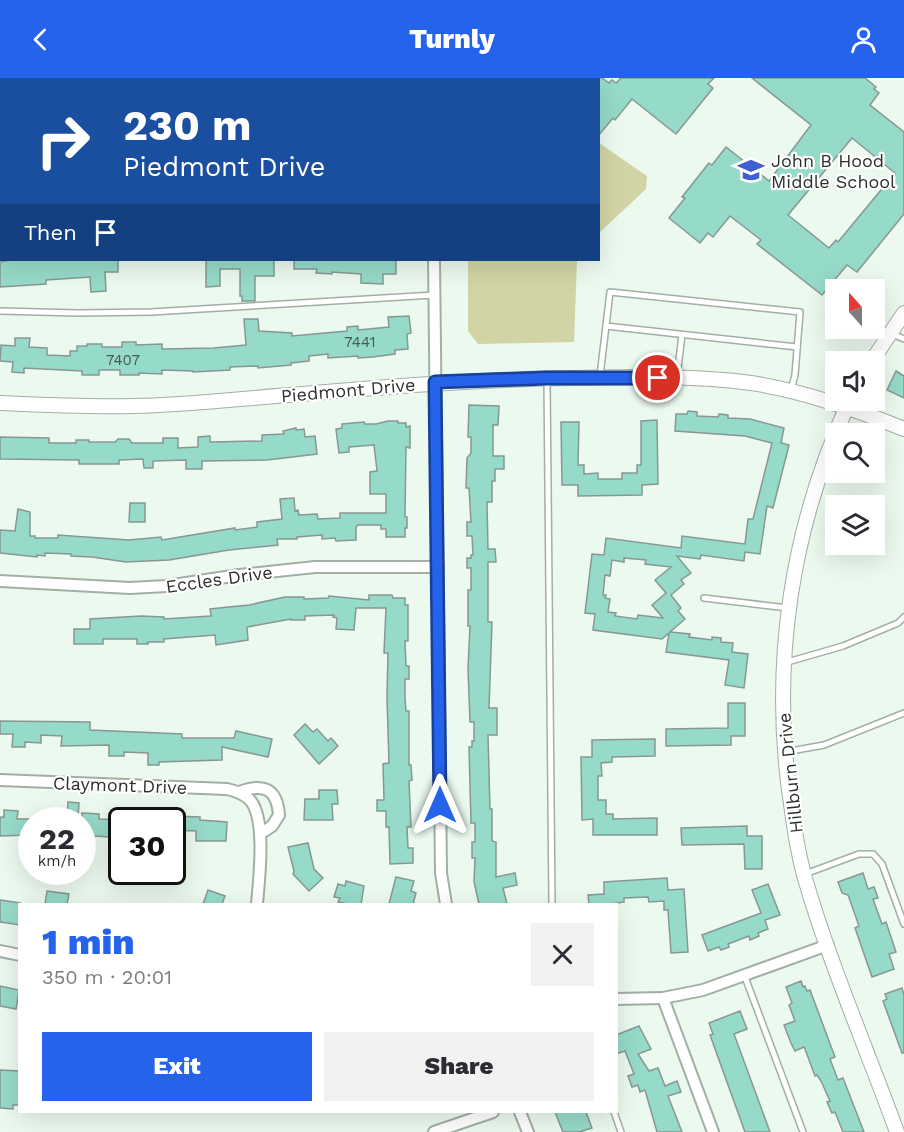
<!DOCTYPE html>
<meta charset="utf-8">
<style>
:root{--surface:#fff;--page:#f2f2f3;--text:#2b2b33;--muted:#7c7c81;--accent:#2563eb}
body{margin:0;font-family:"Work Sans",sans-serif;background:var(--page);color:var(--text);height:100vh;display:flex;flex-direction:column;font-size:22px;white-space:nowrap}
*{box-sizing:border-box;margin:0}
p{font-size:20px;color:var(--muted)}
.icon{flex:none;width:33px;height:33px;fill:none;stroke:currentColor;stroke-width:2;stroke-linecap:round;stroke-linejoin:round}
.map{position:relative;flex:1;overflow:hidden}
.details{position:absolute;left:18px;top:825px;width:600px;height:210px;display:flex;flex-direction:column;background:var(--surface);border-radius:0px;box-shadow:0 6px 24px #0002}
.details>*{flex:none}
.hud{position:absolute;left:0px;top:0px;width:600px;height:183px;box-shadow:0 6px 24px #0002;background:#1a4fa0;color:#fff;overflow:hidden}
.needle{width:39px;rotate:339deg}
.fabs{position:absolute;left:825px;top:201px;display:grid;gap:12px}
.fabs a{display:grid;place-items:center;width:60px;height:60px;border-radius:0px;background:var(--surface);box-shadow:0 6px 24px #0002;font-size:30px}
.speed{position:absolute;left:18px;top:729px;display:flex;gap:12px;font-size:30px;font-weight:700;text-align:center}
.speed>*{display:grid;place-content:center;width:78px;height:78px;border-radius:50%;background:var(--surface);box-shadow:0 6px 24px #0002;line-height:1}
.speed small{font-size:15px;font-weight:400}
.speed .limit{border:3px solid #111;border-radius:9px;background:#fff;color:#111}
.pin{position:absolute;display:grid;place-items:center;width:51px;height:51px;color:#fff;margin:-26px;border:3px solid #fff;border-radius:50%;box-shadow:0 2px 6px #0007}
.me{position:absolute;width:66px;margin:-33px;rotate:0deg;stroke-linejoin:round;filter:drop-shadow(0 0 4px #0008)}
.turn{display:flex;align-items:center;gap:21px;height:126px;padding:0 24px;font-size:27px}
.turn .icon{width:78px;height:78px;stroke-width:2.5}
.turn b{display:block;font-size:42px;line-height:51px}
.then{display:flex;align-items:center;height:57px;padding:0 24px;background:#0003;gap:12px;font-size:22px}
.round{display:grid;place-items:center;flex:none;width:63px;height:63px;border-radius:0px;background:var(--page)}
.overview{display:flex;align-items:center;justify-content:space-between;height:102px;padding:0 24px}
h1{font-size:36px;font-weight:800;line-height:45px;color:var(--accent)}
.action{display:flex;gap:12px;margin-top:auto;padding:12px 24px}
.action a{flex:1;height:69px;border-radius:0px;background:var(--accent);color:#fff;font-size:24px;font-weight:800;line-height:69px;text-align:center}
.action a+a{background:var(--page);color:var(--text)}
header{display:flex;justify-content:space-between;align-items:center;height:78px;padding:0 24px;background:var(--accent);color:#fff;font-size:27px;font-weight:800}
.map>svg:first-child{display:block}
.grass{fill:#d2d4a5}
.building{fill:#96dac9;stroke:#879893;stroke-width:1.5;fill-rule:evenodd}
.lines{fill:none;stroke-linecap:round;stroke-linejoin:round}
.service-casing{stroke:#a1afa5;stroke-width:8}
.minor-casing{stroke:#a1afa5;stroke-width:14}
.tertiary-casing{stroke:#a1afa5;stroke-width:16}
.service{stroke:#fff;stroke-width:5}
.minor{stroke:#fff;stroke-width:10}
.tertiary{stroke:#fff;stroke-width:14}
.route-casing{stroke:#184099;stroke-width:15}
.route{stroke:#2563eb;stroke-width:10}
.labels{text-anchor:middle;dominant-baseline:central;stroke-width:4.5;stroke-linejoin:round;paint-order:stroke}
.number-label{font-size:15px;fill:#465a53}
.poi-label{font-size:18px;fill:#2b302c;stroke:#fff;text-anchor:start}
.street-label{font-size:18px;fill:#2b302c;stroke:#fff}
</style>
<header><svg class="icon" aria-label="back" viewBox="0 0 24 24"><path d="M15 5l-7 7 7 7"/></svg>Turnly<svg class="icon" aria-label="person" viewBox="0 0 24 24"><circle cx="12" cy="8" r="4"/><path d="M4 21q1-7 8-7t8 7"/></svg></header>
<div class="map">
<svg width="904" height="1054" viewBox="0 0 904 1054">
<rect width="100%" height="100%" fill="#ebf9ef"/>
<g class="grass">
<path d="M599,65L647,98L646,111L599,155Z"/>
<path d="M468,182H577L574,264L478,266L468,253Z"/>
</g>
<g class="building">
<path d="M598,0H602L609,5L612,2L616,5L621,0H714L708,6L713,10L676,56L632,21L615,42L613,40L598,58Z"/>
<path d="M752,0H865L876,9L874,11L879,15L870,27L904,54V136L857,194L847,187L822,217L757,166L761,162L730,138L713,159L708,155L700,165L669,140L685,120L682,119L709,85L712,87L726,69L769,103L811,47ZM852,60L895,95L838,164L836,162L829,170L788,137Z"/>
<path d="M11,182H118V194H105L106,213L91,214L90,199L46,202V206L0,209V184Z"/>
<path d="M206,182H274V198H255V223H242V218H240V191H220V208L206,209Z"/>
<path d="M294,182H396V196H383V206L361,205V196L332,194V196L316,195L317,191H294Z"/>
<path d="M409,238L411,255L407,256L408,271L395,272V276L373,279L358,280V278L328,280V276L309,278V283L291,285V287L258,290V288L230,289V292L193,294V293L162,292V296L139,295V297H120V292H99V297H82V293L24,290V295L12,294L13,284L0,283L1,267L15,268V260H30L29,269L47,270V277L70,278V273H77V268H87V266H102V269H122V264H136V267L162,266V271L214,270L246,267L244,241H258L259,253L292,255V258L347,253V249L358,248V252L389,249L388,239Z"/>
<path d="M896,293L904,298V320L887,312Z"/>
<path d="M469,327L499,328L498,347H493V378H504V391H495V403H492V424H487L488,471H495L496,484H488V544H492L489,630H497V657H488L490,731H492V763L496,764V799L515,795L517,807L503,810L507,826H479L474,804L475,780H472V764H475V745H471L469,669H472V663H474V644H470L468,591L470,548H468V512H471V490H467V480H471V477H473L472,458H467V444H471L469,410H466L467,380L471,375V359H468Z"/>
<path d="M688,333L697,334V338L718,339L719,336L728,337V340L750,341L784,350L781,365L789,367L773,430L767,428L760,476L745,474L744,483L701,477L700,481L677,478L691,495L681,502L684,506L671,517L681,530L678,533L685,541L670,554L690,556L689,559L712,562V559L721,560V564L733,565L732,574L748,576L744,610L725,607L729,582L666,574L669,555L662,561L593,552L595,536L585,535L592,476L604,477L606,460L681,470L682,458L745,466L748,441H753L772,365L745,358L675,353L676,336H687ZM624,480L646,482L645,486L671,489L655,502L666,515L652,527L663,540L638,537L637,541L615,538L616,535L608,534L610,521L605,520L606,517H603L605,497L610,498L612,482L624,484Z"/>
<path d="M657,342L658,406L642,407V417L578,418V407H562L561,344H579L578,387H584V396L598,395V401H622V395H637V387H641V343Z"/>
<path d="M388,343H398V345H406V349L410,348V370L406,369L405,439H407V450H405V459H386V451H381V447H358L356,449V462L336,463L335,460L322,461V457L297,459V461H277L278,467L229,472L169,482L126,484L92,479L71,478V476L45,475V478L37,477V479L0,475V452L15,453L18,431L30,434V458H35V460H58V457L129,462L161,459L162,462L235,450V452L257,449V444L282,441L280,421L294,420L295,433L298,432L299,437L317,436L318,441L340,440V435H386V416H370V394L377,393L374,367L349,369V374L339,375L336,351L342,350V346L364,344L365,346H376Z"/>
<path d="M296,350V352L304,351L305,359L315,358L317,376L267,382L202,383V391H186V382L153,383V390H144L143,381L119,382V386H79V382L0,381V359L49,360V365H76V362H89V364H115L118,361H129L132,365H163V360H178V370L198,369V359L210,358V364L262,363V357L284,356L283,353Z"/>
<path d="M130,425H145V444H129Z"/>
<path d="M369,517H392L393,520H405V527H408V563H405L406,588H409V601H405V620L406,633H409V687H411L412,702L409,703L411,749H407L408,770H413V785L390,786L389,749H386V733H377V722H384L383,686L389,685L387,620L388,575H384L386,530H356L354,552L336,551L337,540L333,539L334,537L305,538V542H291V541L247,549L248,562L216,567L215,557L164,561V564H148V566H137V561H103V566H74V551H90V541L141,538L164,539V541L211,538L210,531L249,527L285,519H304V521L328,520L329,518L369,522Z"/>
<path d="M728,625H745V658H731V667L666,668V651L728,650Z"/>
<path d="M0,643L90,644V652L182,656V660H234L236,653L272,661L268,679L222,669V682L159,684V687H148V675L124,674V678H109V667L61,668L62,658L41,657V665L25,664V669H12L13,656H0Z"/>
<path d="M305,646L313,654L317,651L328,663L331,660L338,668L319,686L294,657Z"/>
<path d="M655,661V678L612,679V684L601,685L602,698H598V722H606V736H613V741L657,740V757H593V741L582,742L581,679H592V662Z"/>
<path d="M319,712H337L338,726H332L333,742H304L305,721H319Z"/>
<path d="M68,724L79,725L78,742H67Z"/>
<path d="M4,732L18,733L17,741H32V757L0,758V741L1,739H4Z"/>
<path d="M123,733L153,735L152,742H122Z"/>
<path d="M82,735L99,736V741L122,742V760L82,757Z"/>
<path d="M172,738L200,739V742L227,744L226,763H196V753L172,752Z"/>
<path d="M747,748V758H762V791H745L744,766L682,767L681,750Z"/>
<path d="M308,765L314,791L323,800L309,813L293,796L294,793L288,769Z"/>
<path d="M863,795L868,811L874,809L878,820L873,821L882,846L886,844L896,874L889,876L894,891L872,899L855,850L859,848L852,828L848,817L842,815L838,804Z"/>
<path d="M396,799L414,803L411,813L416,815L413,826H389Z"/>
<path d="M667,800L668,812L684,811L688,874L671,875L668,832H664V823L649,824L648,819L624,820V824L609,826H589L588,817L604,816V804Z"/>
<path d="M346,803L364,808L361,826H348L338,824L340,820L334,819L338,806L345,808Z"/>
<path d="M768,806L780,837L765,842L768,851L758,855L759,858L750,862L749,858L728,866L729,869L721,872L719,869L708,873L702,857L761,835L752,812Z"/>
<path d="M208,812L225,818L222,826H203Z"/>
<path d="M47,813L69,816L67,826H45Z"/>
<path d="M0,822L20,825V847L0,844Z"/>
<path d="M801,903L803,909L805,908L807,913L810,912L835,979L830,981L838,1002L843,1000L864,1054H843L835,1034L832,1035L827,1024L830,1023L821,1003L817,997L815,998L805,971L804,969L795,973L791,965L784,947L795,943L789,927L792,925L786,909Z"/>
<path d="M0,908L19,912L16,931L0,928Z"/>
<path d="M902,910L904,917V975H902L883,923L887,921L885,916Z"/>
<path d="M740,933L747,951L734,956L770,1054H745L710,957L713,956L709,945Z"/>
<path d="M639,948L651,971L638,976L649,993L658,990L665,1008L677,1003L681,1014L668,1018L682,1054H657L645,1012L640,1014L638,1007L632,1009L628,998L634,996L625,973L616,976V957Z"/>
<path d="M0,992L20,993V1027H13V1031L0,1030Z"/>
<path d="M555,1034H586L592,1050L579,1054H563Z"/>
</g>
<g class="lines">
<g class="service-casing">
<g id="service">
<path d="M0,64H2"/>
<path d="M0,233L78,235L151,234L434,217"/>
<path d="M606,248L797,269"/>
<path d="M892,256L904,261"/>
<path d="M600,298L610,214L800,234L795,297L791,312"/>
<path d="M677,298L682,257"/>
<path d="M547,302L552,826"/>
<path d="M704,520L788,530"/>
<path d="M784,585L843,568L898,545L904,539"/>
<path d="M785,674L824,667L904,635"/>
<path d="M805,796L859,776H873L882,786L904,846"/>
<path d="M745,899L803,1054"/>
<path d="M614,1034L621,1054"/>
</g>
</g>
<g class="minor-casing">
<g id="minor">
<path d="M412,0L413,2"/>
<path d="M483,2L484,0"/>
<path d="M0,152H2"/>
<path d="M434,182L441,795L446,826"/>
<path d="M0,503L130,510L166,508L239,497L315,489H438"/>
<path d="M0,702L227,711C236,713 242,715 249,721C267,738 259,802 257,826"/>
<path d="M239,714C263,705 277,710 279,737L272,748L260,756"/>
<path d="M0,873L20,877"/>
<path d="M663,920L713,1054"/>
<path d="M616,921L663,920L703,912L828,867"/>
<path d="M520,1034L528,1054"/>
<path d="M434,1054L493,1034"/>
</g>
</g>
<g class="tertiary-casing">
<g id="tertiary">
<path d="M871,284L904,235"/>
<path d="M850,322C791,448 770,588 791,726C794,750 798,774 804,797C829,884 866,969 897,1054"/>
<path d="M0,325C44,327 89,329 133,328C189,327 246,320 302,316C392,308 482,301 572,300C631,299 692,297 751,305C804,313 855,331 904,351"/>
</g>
</g>
<use href="#service" class="service"/>
<use href="#minor" class="minor"/>
<use href="#tertiary" class="tertiary"/>
</g>
<g class="lines">
<g class="route-casing">
<path id="route" d="M440,727L435,304L547,300H658"/>
</g>
<use href="#route" class="route"/>
</g>
<defs>
<g id="school-bare" transform="scale(2.07)"><path d="M0-5L7-2L0 1L-7-2ZM-4 1L0 2.5L4 1V4Q0 6-4 4Z" fill="#415fd2" stroke="#fff" stroke-width="2.5" paint-order="stroke"/></g>
</defs>
<g fill-rule="evenodd">
<use href="#school-bare" x="751" y="92"/>
</g>
<g class="labels">
<g class="number-label">
<text x="360" y="264">7441</text>
<text x="123" y="282">7407</text>
</g>
<g class="poi-label">
<text x="771" y="82">John B Hood<tspan x="771" dy="21">Middle School</tspan></text>
</g>
<g class="street-label">
<text transform="translate(348 312) rotate(-5)">Piedmont Drive</text>
<text transform="translate(219 501) rotate(-8)">Eccles Drive</text>
<text transform="translate(790 695) rotate(-96)">Hillburn Drive</text>
<text transform="translate(120 707) rotate(2)">Claymont Drive</text>
</g>
</g>
</svg>
<div class="fabs">
<a><svg class="needle" viewBox="-14 -14 28 28"><path d="M0-13l5 13h-10z" fill="#e53935"/><path d="M0 13l5-13h-10z" fill="#7c7c81"/></svg></a>
<a><svg class="icon" aria-label="sound" viewBox="0 0 24 24"><path d="M4 9h4l5-4v14l-5-4H4zM17 9q2 3 0 6"/></svg></a>
<a><svg class="icon" aria-label="search" viewBox="0 0 24 24"><circle cx="10" cy="10" r="6"/><path d="M15 15l6 6"/></svg></a>
<a><svg class="icon" aria-label="layers" viewBox="0 0 24 24"><path d="M12 4l9 5-9 5-9-5zM3 14l9 5 9-5"/></svg></a>
</div>
<div class="speed"><div>22<small>km/h</small></div><div class="limit">30</div></div>
<div class="pin" style="left:658px;top:300px;background:#d93025"><svg class="icon" aria-label="arrive" viewBox="0 0 24 24"><path d="M6 21V4h12l-3 4 3 4H6"/></svg></div>
<svg class="me" style="left:440px;top:727px" viewBox="-20 -20 40 40"><path d="M0-17L14 15 0 8-14 15z" fill="#2563eb" stroke="#fff" stroke-width="4"/></svg>
<div class="hud">
<div class="turn"><svg class="icon" aria-label="right" viewBox="0 0 24 24"><path d="M7 20v-9h11M14 6l5 5-5 5"/></svg><div><b>230 m</b>Piedmont Drive</div></div>
<div class="then">Then<svg class="icon" aria-label="arrive" viewBox="0 0 24 24"><path d="M6 21V4h12l-3 4 3 4H6"/></svg></div>
</div>
<section class="details">
<div class="overview"><div><h1>1 min</h1><p>350 m · 20:01</p></div><a class="round"><svg class="icon" aria-label="close" viewBox="0 0 24 24"><path d="M6 6l12 12M18 6L6 18"/></svg></a></div>
<div class="action"><a>Exit</a><a>Share</a></div>
</section>
</div>
